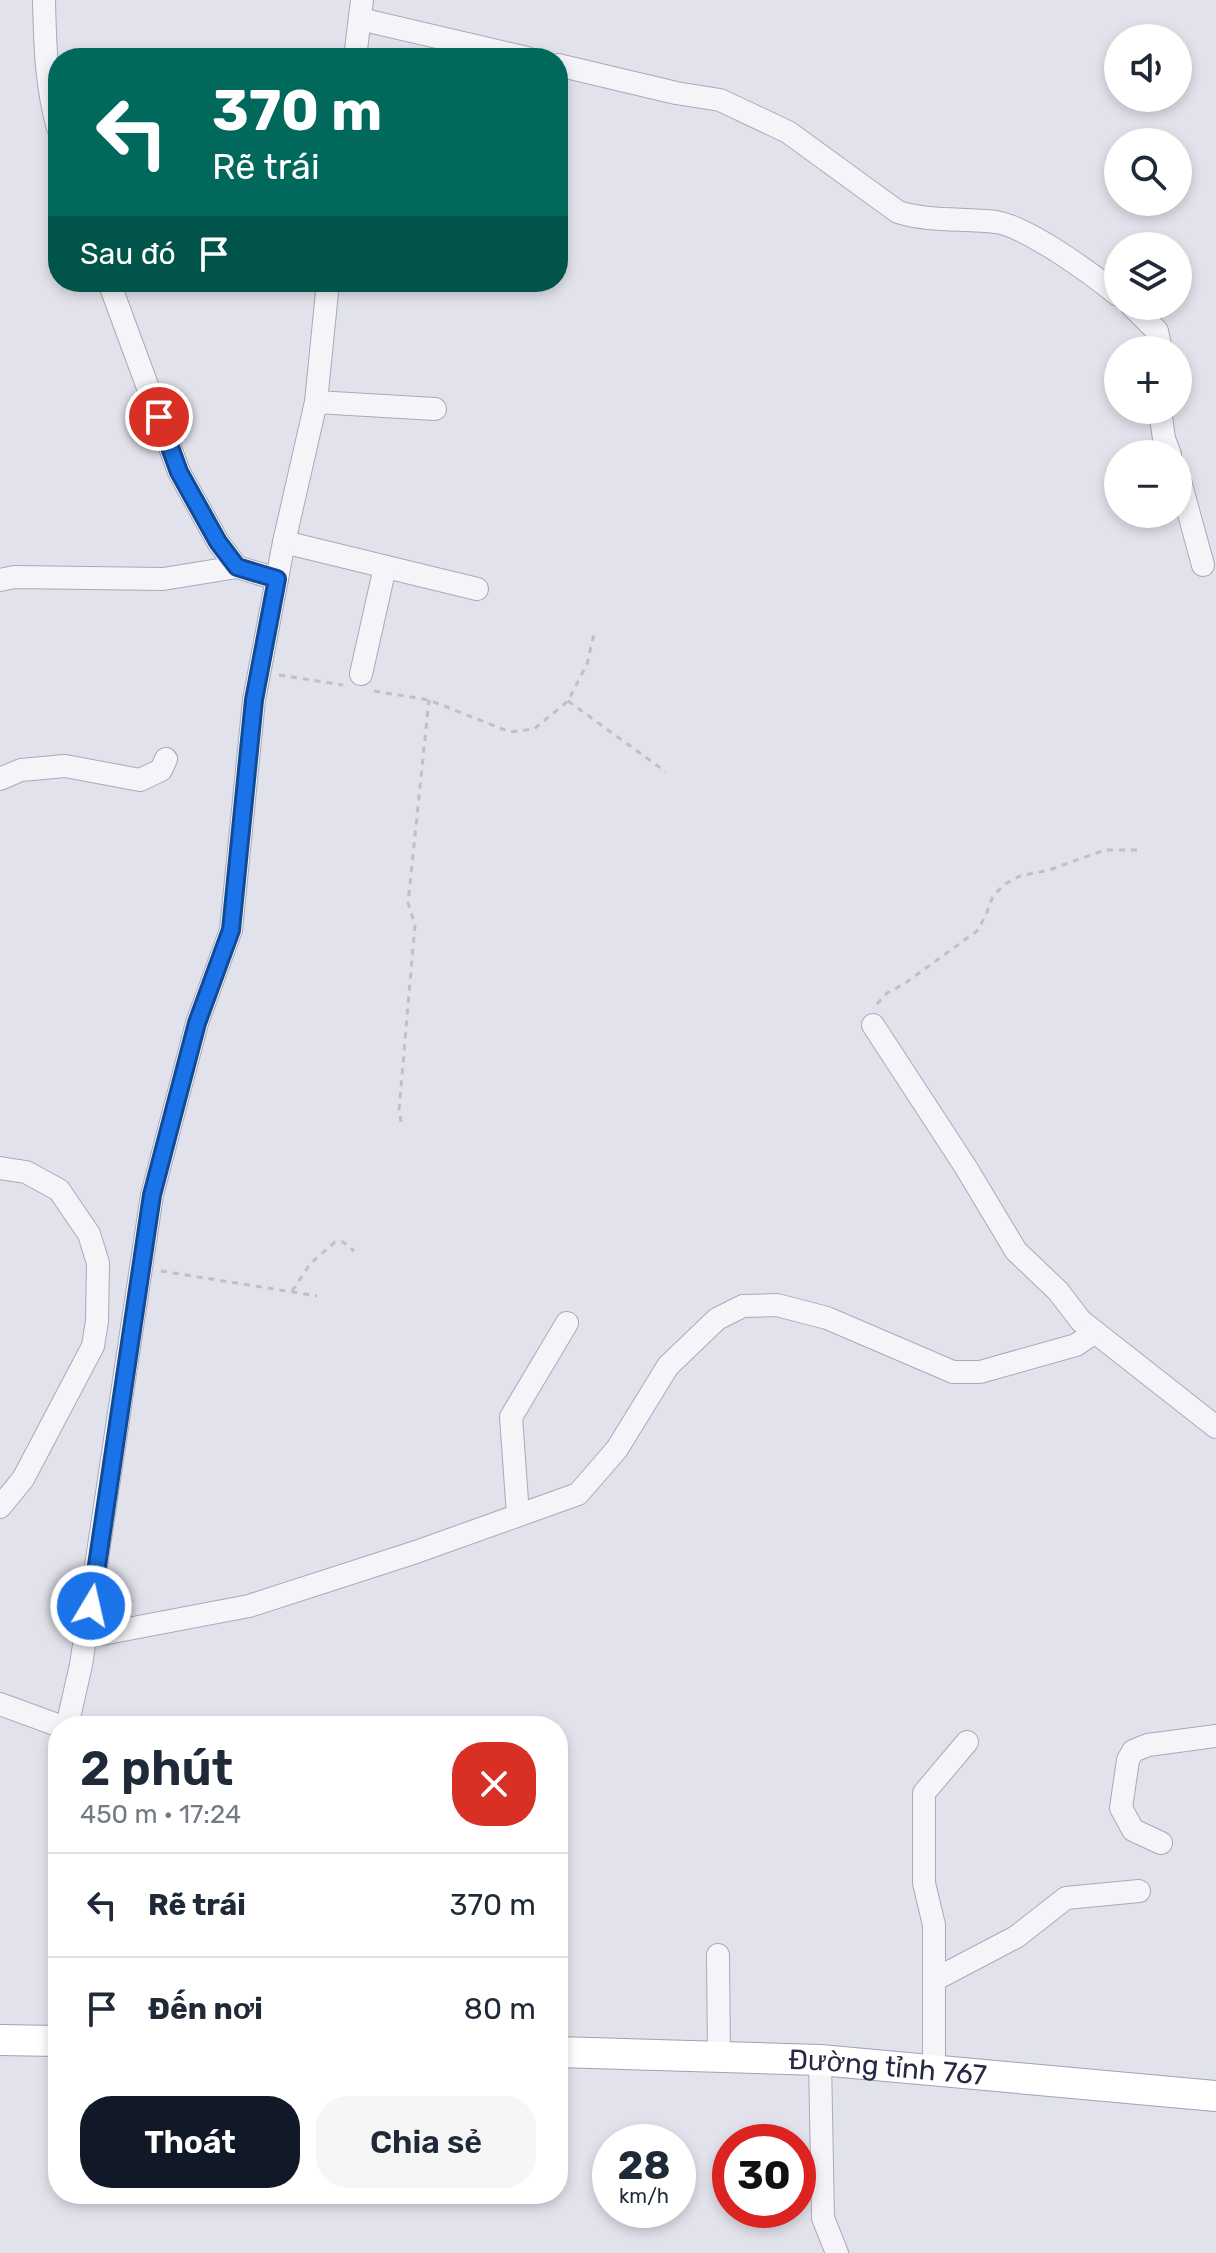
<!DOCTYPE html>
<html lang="vi">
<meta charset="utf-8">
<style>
:root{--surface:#fff;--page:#f6f6f7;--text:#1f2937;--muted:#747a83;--line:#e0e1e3;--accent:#111827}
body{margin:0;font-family:Rubik,sans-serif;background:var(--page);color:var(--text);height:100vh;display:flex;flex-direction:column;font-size:30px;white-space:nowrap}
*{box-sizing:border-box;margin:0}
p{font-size:26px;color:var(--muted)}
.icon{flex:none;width:44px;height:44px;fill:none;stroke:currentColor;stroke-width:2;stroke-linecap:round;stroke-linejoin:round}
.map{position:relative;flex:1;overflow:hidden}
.drawer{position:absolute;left:48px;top:1716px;width:520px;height:488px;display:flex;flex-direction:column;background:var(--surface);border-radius:32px;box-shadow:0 4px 12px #0003}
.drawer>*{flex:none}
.banner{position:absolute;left:48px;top:48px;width:520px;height:244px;border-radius:32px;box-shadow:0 4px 12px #0003;background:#00695c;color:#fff;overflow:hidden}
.controls{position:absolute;left:1104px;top:24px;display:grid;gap:16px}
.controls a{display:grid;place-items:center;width:88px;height:88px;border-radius:50%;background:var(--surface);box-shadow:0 4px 12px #0003;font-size:40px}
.speed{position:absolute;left:592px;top:2124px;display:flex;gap:16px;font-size:40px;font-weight:700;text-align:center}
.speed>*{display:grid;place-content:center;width:104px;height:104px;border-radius:50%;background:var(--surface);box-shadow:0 4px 12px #0003;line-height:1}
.speed small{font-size:20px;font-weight:400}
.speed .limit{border:12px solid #d22;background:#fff;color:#111}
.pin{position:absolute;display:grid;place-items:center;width:68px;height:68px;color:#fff;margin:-34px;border:4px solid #fff;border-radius:50%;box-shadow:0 2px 8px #0007}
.me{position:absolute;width:88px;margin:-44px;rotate:9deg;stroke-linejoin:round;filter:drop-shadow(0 0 6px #0008)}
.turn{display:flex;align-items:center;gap:28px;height:168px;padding:0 32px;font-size:36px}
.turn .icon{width:104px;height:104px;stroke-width:2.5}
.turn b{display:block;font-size:56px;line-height:68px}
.then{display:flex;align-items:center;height:76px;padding:0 32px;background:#0003;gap:16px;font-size:30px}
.round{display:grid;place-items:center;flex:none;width:84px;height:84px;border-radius:32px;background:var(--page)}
.head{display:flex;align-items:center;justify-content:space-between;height:136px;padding:0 32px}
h1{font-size:48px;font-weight:600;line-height:60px}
.action{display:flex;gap:16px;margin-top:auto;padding:16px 32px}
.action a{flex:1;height:92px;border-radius:32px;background:var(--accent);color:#fff;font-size:32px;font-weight:600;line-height:92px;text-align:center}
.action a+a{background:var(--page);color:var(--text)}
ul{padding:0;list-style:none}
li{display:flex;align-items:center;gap:24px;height:104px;padding:0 32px;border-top:2px solid var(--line)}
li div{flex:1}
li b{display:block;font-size:30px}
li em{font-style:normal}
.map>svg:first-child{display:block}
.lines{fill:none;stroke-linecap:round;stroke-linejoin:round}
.minor-casing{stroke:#a9aab9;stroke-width:24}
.major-casing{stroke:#9fa1b8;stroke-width:32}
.path{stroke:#bfbfca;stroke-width:3;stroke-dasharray:6 6;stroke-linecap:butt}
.minor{stroke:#f4f4f9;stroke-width:22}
.major{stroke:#fff;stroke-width:30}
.route-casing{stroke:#114b97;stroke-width:20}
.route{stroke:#1a73e8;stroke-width:14}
.labels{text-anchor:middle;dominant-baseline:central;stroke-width:8;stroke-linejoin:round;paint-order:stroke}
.street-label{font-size:28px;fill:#272944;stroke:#f1f2f8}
</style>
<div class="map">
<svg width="1216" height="2253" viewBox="0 0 1216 2253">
<rect width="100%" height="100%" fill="#e1e2eb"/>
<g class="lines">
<g class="minor-casing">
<g id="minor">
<path d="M44,0C45,44 46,86 58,128"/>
<path d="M360,19L527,58"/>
<path d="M355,58L362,0"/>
<path d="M558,65L676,93L720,100L788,132L898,212C930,222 963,218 996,222C1028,227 1092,274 1118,295"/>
<path d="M109,282L179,472L218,542L237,567L277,579"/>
<path d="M1132,306L1157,331L1161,350"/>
<path d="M316,402L435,409"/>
<path d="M1160,410L1164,439L1170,454"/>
<path d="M1178,474L1203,565"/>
<path d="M284,542L477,589"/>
<path d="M0,580L14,577L163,579L237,567"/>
<path d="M361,674L385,567"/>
<path d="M0,779L21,770L65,766L140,780L161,770L166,759"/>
<path d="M873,1025L965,1166L1016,1251L1058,1291L1081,1321L1216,1427"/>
<path d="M0,1168L26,1172L59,1190L89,1234L98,1263L97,1321L93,1346L23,1479L0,1507"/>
<path d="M518,1515L511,1417L567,1323"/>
<path d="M86,1637L249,1606L416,1552L578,1494L617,1449L668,1366L717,1319L743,1306L777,1305L827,1318L953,1372H980L1076,1345L1095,1332"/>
<path d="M0,1704L60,1726"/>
<path d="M67,1726L81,1665L152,1195L197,1023L231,930L254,700L284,542L316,402L328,282"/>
<path d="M1161,1843L1133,1830L1121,1808L1128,1760L1133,1751L1148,1745L1216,1736"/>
<path d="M718,1955L719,2056"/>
<path d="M934,1980L1016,1937L1066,1898L1139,1891"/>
<path d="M820,2060L823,2218L837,2253"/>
<path d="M934,2070V1925L924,1883V1793L967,1742"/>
</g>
</g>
<g class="major-casing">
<g id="major">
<path d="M0,2040L58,2041"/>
<path id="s1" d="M558,2052L820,2060L1216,2096"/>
</g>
</g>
<g class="path">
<path d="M279,675L343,685"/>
<path d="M374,691L429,700L510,732L534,729L568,701L587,664L594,634"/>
<path d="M568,701L666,772"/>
<path d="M877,1004L887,993L904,984L977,931L986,915L993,896L1005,884L1020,876L1049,870L1105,850H1138"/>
<path d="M401,1122L399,1110L415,925L408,903L429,700"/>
<path d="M161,1271L317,1296"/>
<path d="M292,1291L310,1264L335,1242H343L354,1251"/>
</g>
<use href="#minor" class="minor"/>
<use href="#major" class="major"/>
</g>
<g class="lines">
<g class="route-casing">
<path id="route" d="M91,1606L152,1195L197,1023L231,930L254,700L277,579L237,567L218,542L179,472L159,417"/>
</g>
<use href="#route" class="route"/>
</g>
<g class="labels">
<g class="street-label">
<text stroke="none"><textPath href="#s1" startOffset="330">Đường tỉnh 767</textPath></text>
</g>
</g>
</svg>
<div class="controls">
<a><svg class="icon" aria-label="sound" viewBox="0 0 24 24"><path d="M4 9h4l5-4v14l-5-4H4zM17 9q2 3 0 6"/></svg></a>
<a><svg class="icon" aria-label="search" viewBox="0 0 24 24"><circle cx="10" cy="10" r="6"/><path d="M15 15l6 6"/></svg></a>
<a><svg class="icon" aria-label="layers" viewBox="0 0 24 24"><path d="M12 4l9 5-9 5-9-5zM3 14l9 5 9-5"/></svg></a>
<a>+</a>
<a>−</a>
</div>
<div class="speed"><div>28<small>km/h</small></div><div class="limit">30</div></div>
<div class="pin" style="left:159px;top:417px;background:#d93025"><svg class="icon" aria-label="arrive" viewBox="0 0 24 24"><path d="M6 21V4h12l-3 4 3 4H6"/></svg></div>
<svg class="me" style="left:91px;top:1606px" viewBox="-20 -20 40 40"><circle r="17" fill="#1a73e8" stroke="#fff" stroke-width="3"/><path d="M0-11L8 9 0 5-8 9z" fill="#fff"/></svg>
<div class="banner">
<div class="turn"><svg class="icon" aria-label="left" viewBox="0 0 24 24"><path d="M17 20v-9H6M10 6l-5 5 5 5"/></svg><div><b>370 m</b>Rẽ trái</div></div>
<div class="then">Sau đó<svg class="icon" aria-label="arrive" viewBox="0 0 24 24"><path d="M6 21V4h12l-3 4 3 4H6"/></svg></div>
</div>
<section class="drawer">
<div class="head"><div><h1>2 phút</h1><p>450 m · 17:24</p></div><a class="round" style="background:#d93025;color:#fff"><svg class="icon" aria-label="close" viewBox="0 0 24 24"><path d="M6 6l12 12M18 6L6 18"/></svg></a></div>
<ul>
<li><svg class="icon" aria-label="left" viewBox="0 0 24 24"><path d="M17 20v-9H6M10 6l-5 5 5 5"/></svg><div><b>Rẽ trái</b></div><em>370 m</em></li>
<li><svg class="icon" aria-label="arrive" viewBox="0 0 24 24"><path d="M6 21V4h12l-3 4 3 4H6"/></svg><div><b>Đến nơi</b></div><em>80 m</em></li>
</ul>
<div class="action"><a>Thoát</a><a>Chia sẻ</a></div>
</section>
</div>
